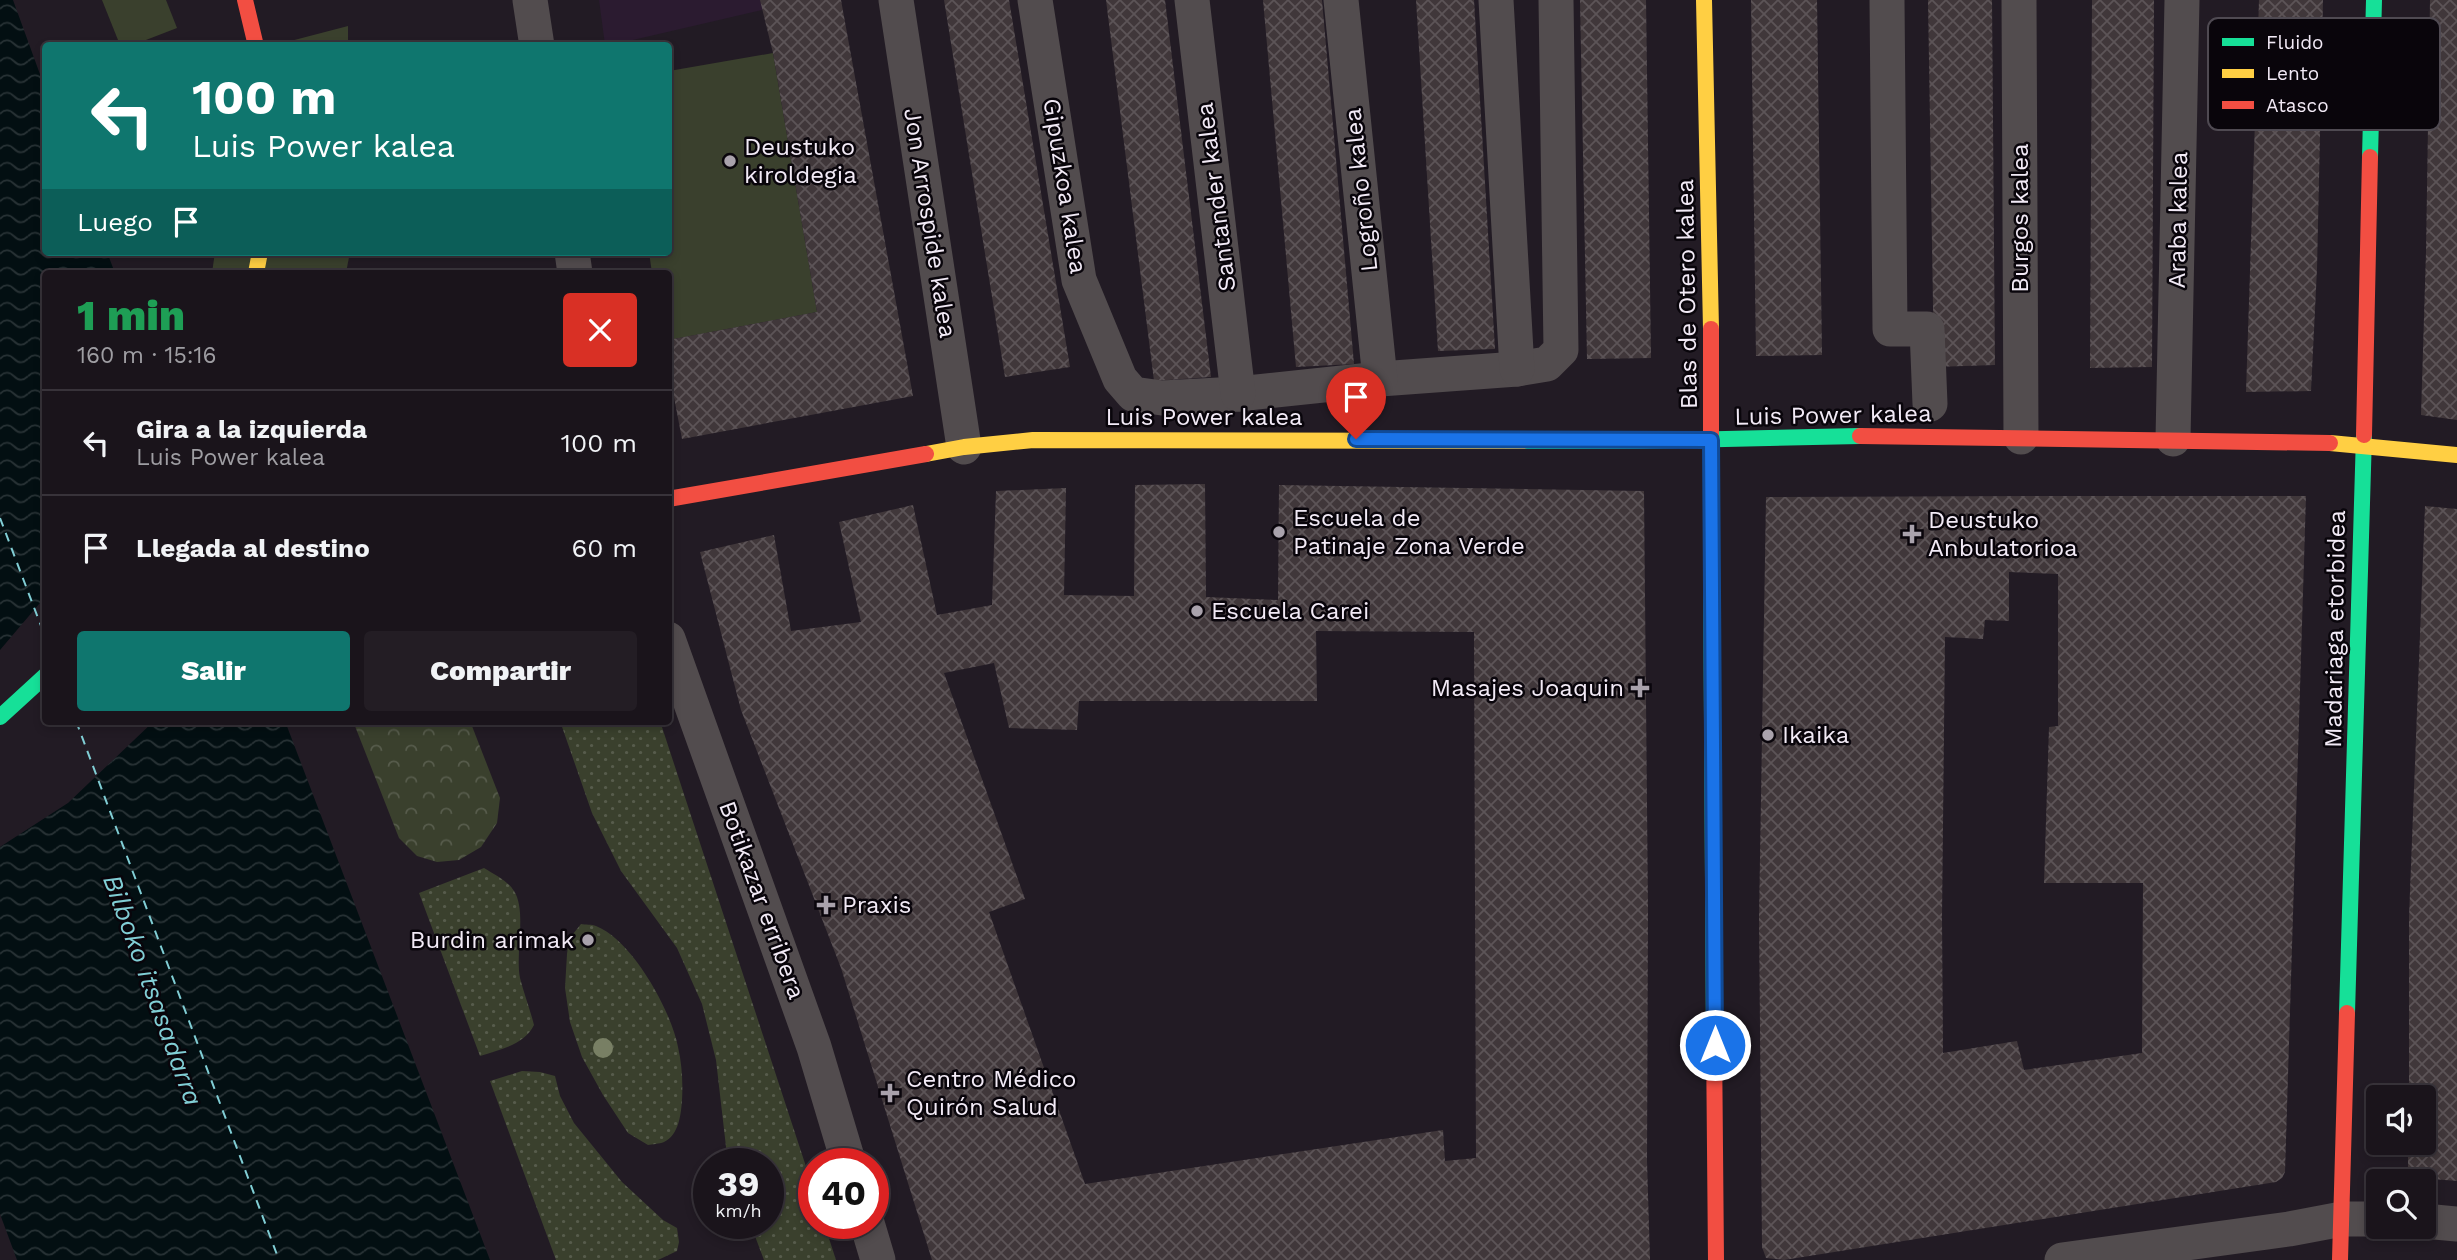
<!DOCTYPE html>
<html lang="es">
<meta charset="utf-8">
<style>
:root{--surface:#1a141b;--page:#231d24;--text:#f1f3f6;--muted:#9f9ea3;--line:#38333a;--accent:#0f766e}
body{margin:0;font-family:"Work Sans",sans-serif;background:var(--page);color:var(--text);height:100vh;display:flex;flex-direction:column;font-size:26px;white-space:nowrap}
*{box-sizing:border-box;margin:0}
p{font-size:23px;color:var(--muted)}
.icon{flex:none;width:38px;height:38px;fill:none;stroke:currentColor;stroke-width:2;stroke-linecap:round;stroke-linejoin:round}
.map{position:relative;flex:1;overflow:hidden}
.side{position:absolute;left:42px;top:270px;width:630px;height:455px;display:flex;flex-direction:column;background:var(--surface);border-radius:7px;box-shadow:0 4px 10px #0003,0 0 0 2px var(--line)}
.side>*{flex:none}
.top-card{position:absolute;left:42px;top:42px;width:630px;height:214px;border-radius:7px;box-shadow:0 4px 10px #0003,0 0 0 2px var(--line);background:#0f766e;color:#fff;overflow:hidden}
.buttons{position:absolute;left:2366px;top:1085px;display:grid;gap:14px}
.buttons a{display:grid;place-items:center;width:70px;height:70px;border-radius:7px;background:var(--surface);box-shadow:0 4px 10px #0003,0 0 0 2px var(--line);font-size:35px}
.speed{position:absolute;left:693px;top:1148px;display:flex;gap:14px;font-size:35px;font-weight:700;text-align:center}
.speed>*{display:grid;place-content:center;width:91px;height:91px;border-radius:50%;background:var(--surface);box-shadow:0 4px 10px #0003,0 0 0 2px var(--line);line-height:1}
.speed small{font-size:18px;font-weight:400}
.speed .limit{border:10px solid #d22;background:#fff;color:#111}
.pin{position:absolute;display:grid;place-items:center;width:60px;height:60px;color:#fff;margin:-72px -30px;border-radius:50% 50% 50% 0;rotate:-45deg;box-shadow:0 0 7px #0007}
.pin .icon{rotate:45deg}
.me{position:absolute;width:77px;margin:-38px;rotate:0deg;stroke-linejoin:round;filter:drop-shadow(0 0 5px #0008)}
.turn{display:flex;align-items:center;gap:24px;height:147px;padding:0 35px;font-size:32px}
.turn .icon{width:91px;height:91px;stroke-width:2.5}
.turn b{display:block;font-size:49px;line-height:60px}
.then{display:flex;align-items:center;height:66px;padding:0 35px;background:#0003;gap:14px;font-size:26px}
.round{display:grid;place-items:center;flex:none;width:74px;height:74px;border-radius:7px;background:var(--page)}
.summary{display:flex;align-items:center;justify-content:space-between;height:119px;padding:0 35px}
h1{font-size:42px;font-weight:800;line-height:52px;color:#1e9e55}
.primary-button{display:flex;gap:14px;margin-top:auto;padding:14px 35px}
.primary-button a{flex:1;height:80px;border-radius:7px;background:var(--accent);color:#fff;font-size:28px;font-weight:800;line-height:80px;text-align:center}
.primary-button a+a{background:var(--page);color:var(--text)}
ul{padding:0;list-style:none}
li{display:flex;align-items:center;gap:21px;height:105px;padding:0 35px;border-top:2px solid var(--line)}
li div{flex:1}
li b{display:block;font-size:26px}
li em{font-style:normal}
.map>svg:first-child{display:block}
.built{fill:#2b1b30}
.park{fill:url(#park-crowns)}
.garden{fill:url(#garden-dots)}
.pitch{fill:#3a402d}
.water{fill:url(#water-waves)}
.pier{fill:#221b24}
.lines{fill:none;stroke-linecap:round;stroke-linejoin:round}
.ferry{stroke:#81ced5;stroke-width:2;stroke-dasharray:9 7;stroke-linecap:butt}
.building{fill:url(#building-cross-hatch);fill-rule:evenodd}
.street{stroke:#524c4e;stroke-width:35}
.fast{stroke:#16e098;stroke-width:16}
.slow{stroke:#ffcf43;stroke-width:16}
.jam{stroke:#f24e42;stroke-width:16}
.tree{fill:#787f64}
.route-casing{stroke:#114b97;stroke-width:18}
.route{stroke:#1a73e8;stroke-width:12}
.poi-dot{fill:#a9a2ac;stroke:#09050b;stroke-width:2.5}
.labels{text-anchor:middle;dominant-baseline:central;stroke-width:5;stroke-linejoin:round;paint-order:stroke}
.poi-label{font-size:24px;fill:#f2eaf6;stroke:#09050b;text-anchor:start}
.street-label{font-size:24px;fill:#f2eaf6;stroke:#09050b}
.water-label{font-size:26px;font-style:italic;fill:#81ced5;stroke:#09050b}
.key{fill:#09050b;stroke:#4f4a52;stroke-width:2}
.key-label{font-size:19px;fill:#f2eaf6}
</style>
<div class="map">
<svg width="2457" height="1260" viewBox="0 0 2457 1260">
<defs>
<pattern id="park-crowns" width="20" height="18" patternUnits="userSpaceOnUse" patternTransform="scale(1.75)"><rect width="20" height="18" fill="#3a402d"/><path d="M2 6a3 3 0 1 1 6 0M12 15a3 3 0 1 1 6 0" fill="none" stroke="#575c4c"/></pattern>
<pattern id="garden-dots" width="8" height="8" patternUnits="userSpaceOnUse" patternTransform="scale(1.75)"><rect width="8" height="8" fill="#3a402d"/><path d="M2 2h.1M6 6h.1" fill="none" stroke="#575c4c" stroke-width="1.8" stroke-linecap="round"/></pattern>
<pattern id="water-waves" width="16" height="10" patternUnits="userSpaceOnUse" patternTransform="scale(1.75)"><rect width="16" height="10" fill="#030f12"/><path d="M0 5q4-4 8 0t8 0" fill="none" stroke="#283235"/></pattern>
<pattern id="building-cross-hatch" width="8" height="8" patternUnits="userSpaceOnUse" patternTransform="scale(1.75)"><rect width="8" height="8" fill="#40373a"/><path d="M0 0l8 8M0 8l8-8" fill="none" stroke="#5c5457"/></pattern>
</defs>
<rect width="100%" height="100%" fill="#221b24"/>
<path class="built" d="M599,0H822L762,10L607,46L605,45Z"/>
<path class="park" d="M353,721H470L500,798L497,823L481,847L459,860L437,862L417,856L399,838Z"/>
<g class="garden">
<path d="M560,721H660L814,1191V1223H824L836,1260H764L750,1223H768V1164H728L716,1060L702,1004L677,948L621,871L592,813Z"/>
<path d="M484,868C495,875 507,880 514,891C527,911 515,953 520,978C524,994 530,1009 534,1025C524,1045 501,1049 480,1056L419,893Z"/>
<path d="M581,924C585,925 592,924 596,926C632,940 671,1010 678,1047C682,1064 683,1083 682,1100C681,1114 679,1135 664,1142C659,1144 652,1144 648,1145L628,1133L603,1095L582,1057L570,1022L565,988L567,954L569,939Z"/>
<path d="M522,1071L540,1072L555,1076L560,1096L574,1123L622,1182L663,1220L677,1228L679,1242L677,1251L658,1260H556L490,1081Z"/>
</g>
<g class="pitch">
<path d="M102,0H166L177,28L133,45H120Z"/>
<path d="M348,26V45L274,46L279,44Z"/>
<path d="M773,53L817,312L669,340L668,273H652L649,252H668L669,71Z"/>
<path d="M215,252H350L346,273H212Z"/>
</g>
<path class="water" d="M0,0H13L45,88L46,252H107L115,273H46V721H285L490,1260H17L0,1214Z"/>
<path class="pier" d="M45,597L46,721H154L68,803L0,847V650Z"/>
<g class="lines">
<g class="ferry">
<path d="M0,518L46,639"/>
<path d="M76,721L279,1260"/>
</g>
</g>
<g class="building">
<path d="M760,0H841L913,396L682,439L668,366V340L817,312L773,53Z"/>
<path d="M944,0H1009L1070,367L1005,377Z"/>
<path d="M1106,0H1165L1211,377L1154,381Z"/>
<path d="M1263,0H1322L1354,364L1296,367Z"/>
<path d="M1416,0H1474L1495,349L1438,351Z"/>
<path d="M1580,0H1646L1651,358L1587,359Z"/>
<path d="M1751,0H1817L1822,355L1756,356Z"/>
<path d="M1928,0H1992L1995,365L1934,367Z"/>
<path d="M2092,0H2154L2152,367L2090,368Z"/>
<path d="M2259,0H2323L2317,269L2311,391L2246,392Z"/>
<path d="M2430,0H2457V420L2421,415L2426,252Z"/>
<path d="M1205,484L1206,597L1278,600L1279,485L1644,491L1648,911L1647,1161L1650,1260H932L841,968L741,710L700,552L774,535L791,631L861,622L839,522L913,505L937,615L992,605L996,491L1066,488L1064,595L1134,596L1135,485ZM1316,631L1474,632L1476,1158L1445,1161L1443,1130L1085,1184L989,912L1025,899L944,673L994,663L1009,728L1077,730L1079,701H1317Z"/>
<path d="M2059,496H2306L2285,1172L2282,1178L2276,1182L1784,1260L1766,1258L1762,1247L1759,918L1766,497ZM2009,572L2058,574V726L2049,727L2044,883H2143L2142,1053L2024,1070L2017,1041L1943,1053L1942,918L1945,637L1983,639L1985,620L2009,621Z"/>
<path d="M2425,506L2457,509V1181L2408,1177V1143H2424V1097H2409V917Z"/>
</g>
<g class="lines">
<g class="street">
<path d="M530,0L537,46"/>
<path d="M896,0L964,447"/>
<path d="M1035,0L1079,280L1120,379L1133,394L1162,398L1238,394L1380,379L1517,369L1547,364L1561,350L1556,0"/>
<path d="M1192,0L1238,394"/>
<path d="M1341,0L1380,379"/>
<path d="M1496,0L1517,369"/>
<path d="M1887,0L1890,329H1927L1930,404"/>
<path d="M2019,0L2021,437"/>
<path d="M572,252L575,273"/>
<path d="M2173,439L2182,0"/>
<path d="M668,639L814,1047L849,1164"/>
<path d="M2424,1221L2457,1224"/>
<path d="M867,1223L878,1260"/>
<path d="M2062,1260L2289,1229L2342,1219H2378"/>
</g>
<g class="fast">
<path d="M2370,157L2374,0"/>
<path d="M1523,441H1638L1860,436"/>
<path d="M1711,562L1714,1037"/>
<path d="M0,717L46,675"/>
<path d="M2347,1013L2364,435"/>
</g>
<g class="slow">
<path d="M1704,0L1711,329"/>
<path d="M256,273L260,252"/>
<path d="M2330,443L2457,455"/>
<path d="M926,454L964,447L1033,440L1523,441"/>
</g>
<g class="jam">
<path d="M245,0L256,46"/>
<path d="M2364,435L2370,157"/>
<path d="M1860,436L2330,443"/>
<path d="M668,499L926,454"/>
<path d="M1711,562V329"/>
<path d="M1714,1037L1716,1260"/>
<path d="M2340,1260L2347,1013"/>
</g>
</g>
<circle class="tree" cx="603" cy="1048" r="10"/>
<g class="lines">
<g class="route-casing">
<path id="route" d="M1356,439L1711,440L1715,1045"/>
</g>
<use href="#route" class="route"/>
</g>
<g class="poi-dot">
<circle cx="730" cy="161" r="7"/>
<circle cx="1279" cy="532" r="7"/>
<path d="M1908.5 523.5h7v7h7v7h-7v7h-7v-7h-7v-7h7z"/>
<circle cx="1197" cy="611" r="7"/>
<path d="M1636.5 677.5h7v7h7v7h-7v7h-7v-7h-7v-7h7z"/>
<circle cx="1768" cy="735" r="7"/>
<path d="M822.5 894.5h7v7h7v7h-7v7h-7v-7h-7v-7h7z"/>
<circle cx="588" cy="940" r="7"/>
<path d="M886.5 1082.5h7v7h7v7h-7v7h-7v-7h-7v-7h7z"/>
</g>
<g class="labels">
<g class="poi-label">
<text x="744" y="147">Deustuko<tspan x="744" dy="28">kiroldegia</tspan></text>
<text x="1293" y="518">Escuela de<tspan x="1293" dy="28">Patinaje Zona Verde</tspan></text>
<text x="1928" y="520">Deustuko<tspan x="1928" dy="28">Anbulatorioa</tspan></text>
<text x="1211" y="611">Escuela Carei</text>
<text x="1624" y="688" text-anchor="end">Masajes Joaquin</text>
<text x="1782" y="735">Ikaika</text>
<text x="842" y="905">Praxis</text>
<text x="574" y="940" text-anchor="end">Burdin arimak</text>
<text x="906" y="1079">Centro Médico<tspan x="906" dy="28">Quirón Salud</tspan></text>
</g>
<g class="street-label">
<text transform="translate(1065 186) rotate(81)">Gipuzkoa kalea</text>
<text transform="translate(1361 190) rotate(-96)">Logroño kalea</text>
<text transform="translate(1216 197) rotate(-97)">Santander kalea</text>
<text transform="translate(2020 218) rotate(-90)">Burgos kalea</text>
<text transform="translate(2178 220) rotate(-89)">Araba kalea</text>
<text transform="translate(930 223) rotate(81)">Jon Arrospide kalea</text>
<text transform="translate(1687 294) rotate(-91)">Blas de Otero kalea</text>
<text transform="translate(1833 415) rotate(-1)">Luis Power kalea</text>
<text x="1204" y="417">Luis Power kalea</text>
<text transform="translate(2335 629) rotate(-89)">Madariaga etorbidea</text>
<text transform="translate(762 900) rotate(70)">Botikazar erribera</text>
</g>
<g class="water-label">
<text transform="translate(153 990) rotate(70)">Bilboko itsasadarra</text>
</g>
</g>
<rect x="2208" y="18" width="232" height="112" rx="10" class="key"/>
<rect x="2222" y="38" width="32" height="8" fill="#16e098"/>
<rect x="2222" y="69" width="32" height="9" fill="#ffcf43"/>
<rect x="2222" y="101" width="32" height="8" fill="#f24e42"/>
<g class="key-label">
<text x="2266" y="49">Fluido</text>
<text x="2266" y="80">Lento</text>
<text x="2266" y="112">Atasco</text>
</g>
</svg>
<div class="buttons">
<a><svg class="icon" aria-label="sound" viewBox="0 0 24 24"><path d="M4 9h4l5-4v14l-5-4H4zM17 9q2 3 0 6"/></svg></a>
<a><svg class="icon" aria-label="search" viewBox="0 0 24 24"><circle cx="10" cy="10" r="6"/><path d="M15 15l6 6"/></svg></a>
</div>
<div class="speed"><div>39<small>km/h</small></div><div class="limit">40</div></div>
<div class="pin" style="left:1356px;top:439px;background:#d93025"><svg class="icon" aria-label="arrive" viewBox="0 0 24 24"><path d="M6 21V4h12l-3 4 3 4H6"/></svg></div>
<svg class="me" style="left:1715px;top:1045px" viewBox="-20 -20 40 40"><circle r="17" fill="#1a73e8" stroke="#fff" stroke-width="3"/><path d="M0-11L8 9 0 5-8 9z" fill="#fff"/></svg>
<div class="top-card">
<div class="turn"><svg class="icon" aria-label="left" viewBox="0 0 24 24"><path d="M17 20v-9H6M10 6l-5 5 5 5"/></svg><div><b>100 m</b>Luis Power kalea</div></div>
<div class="then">Luego<svg class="icon" aria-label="arrive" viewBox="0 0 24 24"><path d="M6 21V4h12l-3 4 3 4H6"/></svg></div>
</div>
<section class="side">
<div class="summary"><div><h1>1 min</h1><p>160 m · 15:16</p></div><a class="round" style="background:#d93025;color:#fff"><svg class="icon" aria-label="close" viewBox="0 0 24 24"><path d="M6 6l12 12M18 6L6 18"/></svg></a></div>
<ul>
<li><svg class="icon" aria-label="left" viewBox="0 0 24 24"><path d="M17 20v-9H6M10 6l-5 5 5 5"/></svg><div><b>Gira a la izquierda</b><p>Luis Power kalea</p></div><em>100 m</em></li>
<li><svg class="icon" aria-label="arrive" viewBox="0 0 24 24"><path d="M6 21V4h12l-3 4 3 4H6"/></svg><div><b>Llegada al destino</b></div><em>60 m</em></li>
</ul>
<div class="primary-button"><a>Salir</a><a>Compartir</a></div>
</section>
</div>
